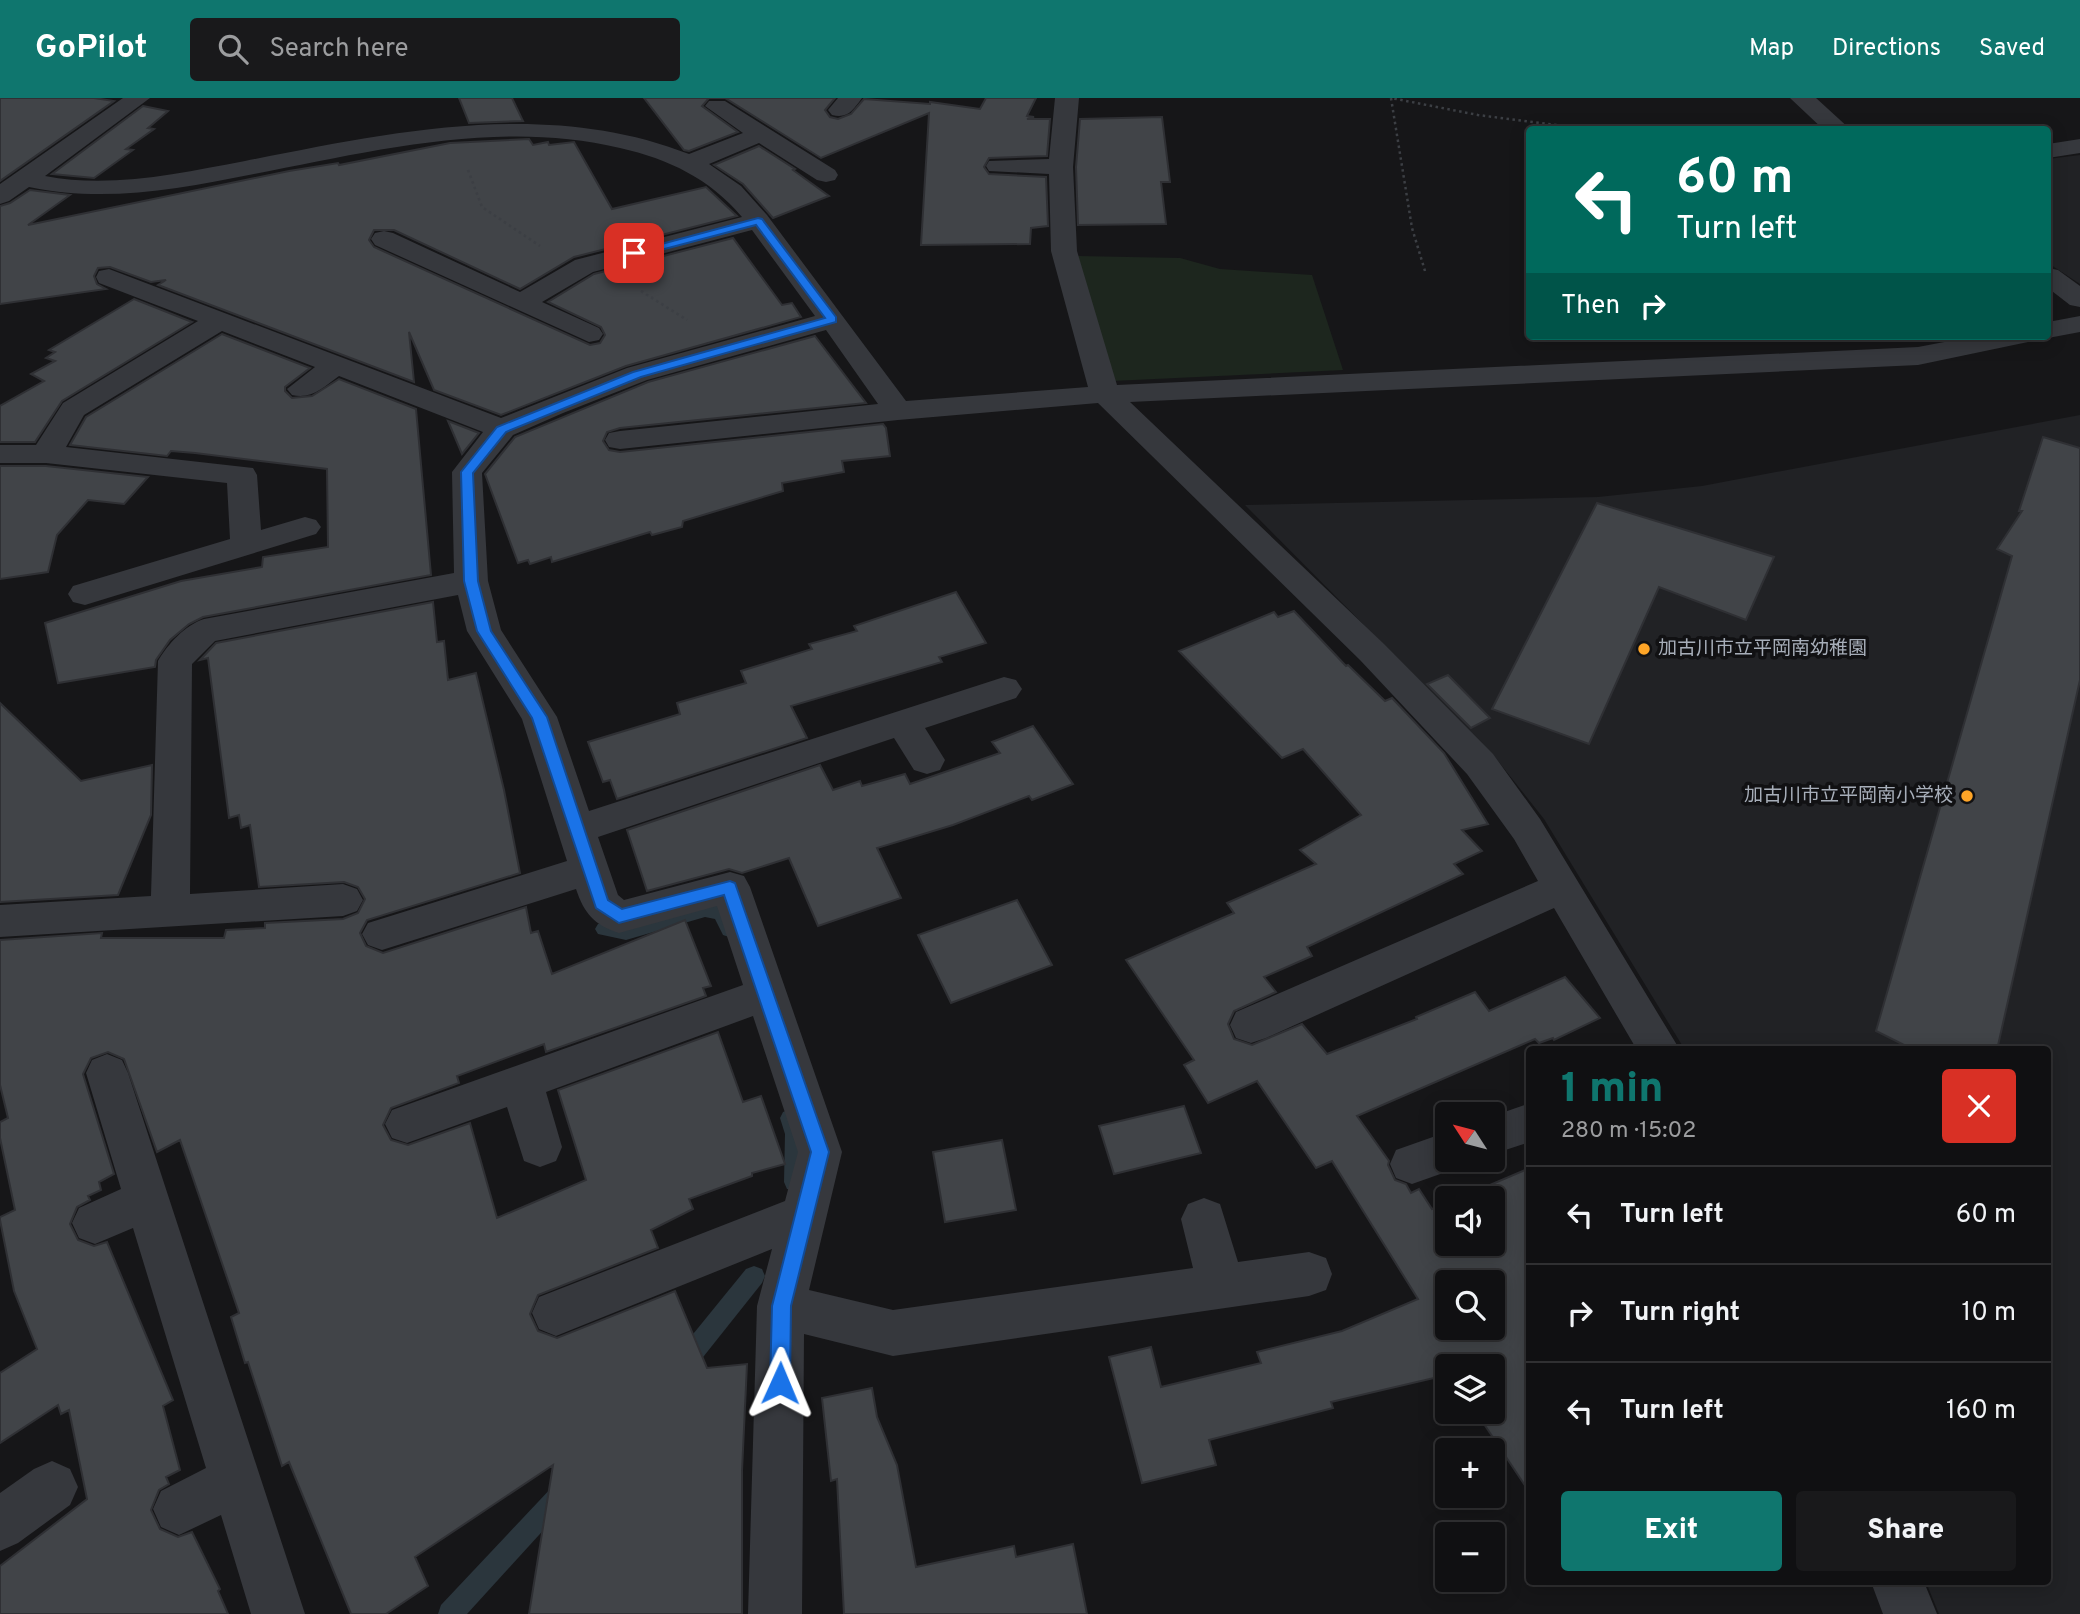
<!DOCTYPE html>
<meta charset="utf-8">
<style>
:root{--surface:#101012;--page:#19191b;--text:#f1f3f6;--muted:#9c9d9f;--line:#303032;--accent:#0f766e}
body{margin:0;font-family:Overpass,"Noto Sans JP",sans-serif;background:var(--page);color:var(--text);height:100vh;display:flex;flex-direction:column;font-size:26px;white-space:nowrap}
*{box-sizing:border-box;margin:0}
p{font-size:23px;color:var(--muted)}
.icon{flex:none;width:38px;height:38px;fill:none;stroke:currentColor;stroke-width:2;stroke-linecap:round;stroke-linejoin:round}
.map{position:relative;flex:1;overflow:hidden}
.sheet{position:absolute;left:1526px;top:948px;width:525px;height:539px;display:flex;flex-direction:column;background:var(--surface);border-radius:7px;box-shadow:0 4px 18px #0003,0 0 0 2px var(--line)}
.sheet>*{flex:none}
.top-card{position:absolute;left:1526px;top:28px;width:525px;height:214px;border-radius:7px;box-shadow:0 4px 18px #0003,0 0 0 2px var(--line);background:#00695c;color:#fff;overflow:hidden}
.needle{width:46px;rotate:306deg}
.fabs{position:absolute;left:1435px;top:1004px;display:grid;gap:14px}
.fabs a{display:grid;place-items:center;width:70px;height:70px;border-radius:7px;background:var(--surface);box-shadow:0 4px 18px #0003,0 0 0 2px var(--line);font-size:35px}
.pin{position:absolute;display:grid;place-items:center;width:60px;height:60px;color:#fff;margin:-30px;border-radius:14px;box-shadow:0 4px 10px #0006}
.me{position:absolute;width:77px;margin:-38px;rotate:1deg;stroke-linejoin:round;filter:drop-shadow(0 0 5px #0008)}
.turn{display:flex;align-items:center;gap:24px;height:147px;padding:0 35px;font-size:32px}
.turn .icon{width:91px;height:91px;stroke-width:2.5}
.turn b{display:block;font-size:49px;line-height:60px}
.then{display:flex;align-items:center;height:66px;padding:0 35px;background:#0003;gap:14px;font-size:26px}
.round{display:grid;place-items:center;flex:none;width:74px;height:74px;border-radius:7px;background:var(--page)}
.head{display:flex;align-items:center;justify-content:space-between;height:119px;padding:0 35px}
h1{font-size:42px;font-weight:800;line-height:52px;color:var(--accent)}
.primary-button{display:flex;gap:14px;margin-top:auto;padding:14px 35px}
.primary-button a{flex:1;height:80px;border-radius:7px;background:var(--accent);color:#fff;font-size:28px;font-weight:800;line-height:80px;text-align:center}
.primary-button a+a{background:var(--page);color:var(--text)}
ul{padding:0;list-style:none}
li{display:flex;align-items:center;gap:21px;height:98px;padding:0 35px;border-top:2px solid var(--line)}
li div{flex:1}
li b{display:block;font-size:26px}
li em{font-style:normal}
header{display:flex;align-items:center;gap:42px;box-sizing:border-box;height:98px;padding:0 35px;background:var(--accent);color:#fff}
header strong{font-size:33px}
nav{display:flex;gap:38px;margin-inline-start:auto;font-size:24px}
.search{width:490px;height:63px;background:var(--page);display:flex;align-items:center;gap:18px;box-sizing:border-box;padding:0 24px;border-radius:7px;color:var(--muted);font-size:26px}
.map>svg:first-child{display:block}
.built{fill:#212225}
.green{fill:#1d261e}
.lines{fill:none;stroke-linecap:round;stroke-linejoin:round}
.stream{fill:#2b363d;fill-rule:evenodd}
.building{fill:#414448;stroke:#2f3034;stroke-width:2;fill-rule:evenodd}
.path{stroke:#3c3f44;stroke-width:2.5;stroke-dasharray:2.5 3.5;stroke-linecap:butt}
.minor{fill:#36383d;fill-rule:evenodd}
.route{fill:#1a73e8;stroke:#114b97;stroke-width:2}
.poi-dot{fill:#fea527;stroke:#111113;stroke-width:2.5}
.labels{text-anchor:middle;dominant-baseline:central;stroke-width:7;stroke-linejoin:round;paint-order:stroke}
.poi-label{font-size:19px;fill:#a7aeb9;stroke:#111113;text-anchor:start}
</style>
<header>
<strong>GoPilot</strong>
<div class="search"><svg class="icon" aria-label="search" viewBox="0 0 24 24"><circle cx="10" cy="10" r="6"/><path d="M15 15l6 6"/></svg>Search here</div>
<nav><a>Map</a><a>Directions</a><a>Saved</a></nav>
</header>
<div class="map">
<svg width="2080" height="1516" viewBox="0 0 2080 1516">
<rect width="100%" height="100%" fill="#161618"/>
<g class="built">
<path d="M2080,57V186L2048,165V61Z"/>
<path d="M2080,317V1516H1939L1926,1484H2048V952H1685L1544,721L1494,658L1245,407L1598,399L1702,388Z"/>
</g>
<path class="green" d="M1078,158L1180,160L1220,171L1312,177L1343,272L1112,283Z"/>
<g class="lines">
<g class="stream">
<path d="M705,805L728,810L738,832L735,837L729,839L723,837L715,821L705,819L626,842L598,836L595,831L598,826L604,824L626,828Z"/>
<path d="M790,1011L797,1014L805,1036L804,1084L801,1091L794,1093L787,1091L784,1084L785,1036L780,1020L783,1014Z"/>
<path d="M754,1168L762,1171L765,1178L762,1185L692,1273L684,1276L676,1273L673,1265L676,1257L746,1171Z"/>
<path d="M562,1383L570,1387L574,1395L570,1403L467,1516H438L441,1507L554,1387Z"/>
</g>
</g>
<g class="building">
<path d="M0,0H94L114,3L0,83Z"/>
<path d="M459,0H512L523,23L469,25Z"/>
<path d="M644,0H835L825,12L830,19L838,21L851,16L864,1L930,6V4L980,11L986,0H1036L1027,18L1034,19L1027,21H1050L1047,58L989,60L984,69L989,76L1046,79L1048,128L1031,130L1030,146L921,147L929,15L821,60L725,0H709L702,8L738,34L689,53L684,52Z"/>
<path d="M143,8L168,13L148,30L154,31L126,51L133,52L94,80L52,76Z"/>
<path d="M1162,19L1170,84H1161L1166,126L1078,127L1076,69L1080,21Z"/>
<path d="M529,41L533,47L548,44L549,47L574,44L612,111L706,89L737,118L574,159L520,191L394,132H374L369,142L374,149L590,247L600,245L605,237L601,229L548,204L594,176L733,140L782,207L792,205L801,219L626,268L501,317L434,292L409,234L414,284L158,187L166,182L151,184L110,169L98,170L94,178L97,186L106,191L0,206V108L10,105L30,92L70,97L28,127L289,73L338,65L339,67L450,45Z"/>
<path d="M759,48L795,71L793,72L829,98L773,120L743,86L714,67Z"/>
<path d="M134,201L192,224L62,303L35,344H0V308L44,283L31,276L55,263L46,260L55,254L49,252Z"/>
<path d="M222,236L310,270L285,289V293L292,300L312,298L339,281L416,311L431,477L203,519L189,526L170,542L156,562L155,569L58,585L45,525L181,483L262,469L263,459L328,449L327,371L195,355L171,353L167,358L70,347L86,319Z"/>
<path d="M815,238L866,305L620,330L607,334L603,343L609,352L620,354L883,326L886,330L890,358L842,363L844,374L782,385L783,393L683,423L682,429L652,437L650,434L552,464L551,459L530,466L528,462L518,465L485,376L515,339L648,284Z"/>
<path d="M448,323L479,335L462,356Z"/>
<path d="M2043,339L2080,350V582L1997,952H1914L1876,933L2012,458L1997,451L2022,413H2019Z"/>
<path d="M0,368H46L148,379L124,406L88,402L57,437L48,474L0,481Z"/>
<path d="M1597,405L1774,459L1746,522L1659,489L1589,646L1492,611Z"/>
<path d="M956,494L986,545L939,559L942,564L791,608L807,640L617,701L610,682L603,684L588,644L680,616L677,605L746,585L741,573L812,551L809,546L857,533L854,528Z"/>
<path d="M433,504L437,544L444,543L448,582L476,575L504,692L520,775L367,822L360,835L366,848L383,855L526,809L531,835L538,833L552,876L685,822L711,888L703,890L706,898L546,954L544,946L457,978L459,985L391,1010L383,1027L391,1042L408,1047L470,1025L497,1120L586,1082L558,992L718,934L743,1004L761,998L785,1066L752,1075V1078L689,1101L693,1111L651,1132L658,1150L538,1197L530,1216L538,1233L557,1240L675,1193L707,1270L747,1266L742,1373V1516H529L553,1367L415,1459L428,1488L386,1516H351L289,1364L282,1368L248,1264L245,1265L231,1219L239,1215L180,1042L157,1054L124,961L108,954L91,960L83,976L114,1076L99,1084L101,1092L88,1098L90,1102L77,1109L70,1126L78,1142L94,1148L107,1144L173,1302L163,1308L180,1372L166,1379L169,1386L159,1392L151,1412L160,1431L178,1439L192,1434L220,1491L218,1493L228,1516H0V1468L87,1401L69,1312L61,1316L58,1307L0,1345V1275L37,1251L14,1193L0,1122V1119L15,1112L0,1040V1024L8,1020L0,987V842L102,835L101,840H224L226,832L265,830V825L343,821L358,815L365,801L358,789L344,784L259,789L250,727L241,730L239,717L229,720L208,560L200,562L216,545Z"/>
<path d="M1294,513L1346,568L1348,567L1385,603L1392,600L1444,655L1488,726L1462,732L1482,753L1454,766L1463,776L1307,849L1312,858L1264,879L1276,894L1234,913L1228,926L1234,941L1252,947L1302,926L1327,956L1417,921L1416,919L1475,894L1489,913L1565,879L1600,920L1554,942L1553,940L1539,945L1535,941L1357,1018L1389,1063L1388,1067L1395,1082L1406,1086L1411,1095L1419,1091L1432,1111L1447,1105V1146H1493V1101H1457L1530,1070V1395L1476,1314H1493V1269H1447V1277L1331,1304L1333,1310L1209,1342L1216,1367L1142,1385L1109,1259L1151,1249L1161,1289L1261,1265L1257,1254L1342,1233L1418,1201L1332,1063L1316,1070L1257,983L1208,1005L1184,967L1194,962L1126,862L1234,815L1227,805L1316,766L1300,752L1361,717L1303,651L1282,660L1179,553L1274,514L1278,519ZM1447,1185H1493V1230H1447Z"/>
<path d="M1448,577L1490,620L1471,630L1427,586Z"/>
<path d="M0,605L81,683L152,667L151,717L118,797L0,804Z"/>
<path d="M1033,628L1073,686L1032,702L1029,698L953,727L877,750L901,800L818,828L789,760L742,775L729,771L647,793L627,732L820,667L833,692L860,683L862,688L905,676L910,686L1000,655L992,644Z"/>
<path d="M1017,802L1052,867L951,905L918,837Z"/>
<path d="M1184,1008L1201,1055L1114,1076L1099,1028Z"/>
<path d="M1002,1042L1016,1112L945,1124L933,1054Z"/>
<path d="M872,1290L877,1319L897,1367L916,1469L1014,1448L1016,1459L1073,1446L1087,1516H844L837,1381L831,1383L822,1300Z"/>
</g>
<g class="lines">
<g class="path">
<path d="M468,72L482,109L540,148"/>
<path d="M1425,173L1412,130L1391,0L1478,17L1595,32"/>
<path d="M641,193L687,222"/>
</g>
<g class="minor">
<path d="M123,0H150L45,78C111,91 180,75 245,63C391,34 546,0 689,56L743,35L705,8L709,3H725L835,72L838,77L835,82L826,84L817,82L759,45L709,66L741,88L767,117L906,303L1088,289L1051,153L1049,76L989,73L986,68L989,63L1049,61L1055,0H1079L1073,69L1077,153L1117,287L1918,249L1976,238H2032L2028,244L1918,267L1130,304L1384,546L1493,656L1540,721L1680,952H1637L1554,810L1266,940L1251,945L1236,940L1230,927L1236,914L1538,783L1514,741L1467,676L1360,562L1098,305L898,322L620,351L609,349L605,342L609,335L620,333L878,306L826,232L647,282L563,315L513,337L482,375L488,483L501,532L557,619L589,713L1004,579L1016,582L1022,591L1016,600L925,630L945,662L940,672L927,676L914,672L894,640L598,739L618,797L624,802L730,774L744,778L750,789L842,1054L809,1192L893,1212L1193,1170L1181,1121L1188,1106L1204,1100L1220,1106L1238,1164L1309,1154L1326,1160L1332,1176L1326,1192L1309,1198L893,1258L804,1236L802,1516H748L757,1208L772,1151L556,1238L539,1231L532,1215L539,1199L785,1103L798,1054L753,918L546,994L562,1049L556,1063L540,1069L524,1063L507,1009L407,1045L392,1040L385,1026L392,1012L743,887L717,808L619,835C594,827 584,815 576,791L382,852L368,847L362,836L368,825L567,763L522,621L467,533L458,497L215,543L192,566L190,796L343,786L357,791L363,802L357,813L343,818L0,839V807L151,798L158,563C168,546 185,527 204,521L454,475L452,374L483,334L339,278C324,289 311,302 292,297L287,291L315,269L222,233L84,317L66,349L253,370L257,377L261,432L305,419L316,422L321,429L316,436L85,507L73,504L68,496L73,488L230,441L227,385L46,365H0V347H36L63,305L198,223L99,185L96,179L99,173L109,171L501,320L627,270L815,218L752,132L593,174L542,204L599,230L603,236L599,242L589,244L375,147L371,141L375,135L384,133L393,135L520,194L575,162L742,119C710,81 669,61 620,50C500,21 373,53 254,76C178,91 105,105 29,89L9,103L0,106V86Z"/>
<path d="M838,0H862C853,12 848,21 832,17L828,12Z"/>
<path d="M1790,0H1816L1851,32H1824Z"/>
<path d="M2080,41V55L2048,60V46Z"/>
<path d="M2048,170L2058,172L2080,188V209L2070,207L2048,190Z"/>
<path d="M2080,218V234L2048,240L2038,238H2048V224Z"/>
<path d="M107,956L122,962L128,975L305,1516H251L221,1417L179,1437L161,1429L153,1411L161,1393L206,1370L133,1130L95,1146L79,1140L72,1125L79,1110L121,1091L86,975L92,962Z"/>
<path d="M1530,1005V1044L1493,1056V1018Z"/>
<path d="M1447,1034V1062H1465L1463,1068L1412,1086L1396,1080L1390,1066L1396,1052Z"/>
<path d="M52,1363L70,1371L78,1389L70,1407L18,1445L0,1453V1395L34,1371Z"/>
<path d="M1871,1484H1924L1937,1516H1883Z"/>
</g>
</g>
<path class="route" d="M758,120L762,121L836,219V224L641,279L506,334L473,375L478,483L491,533L547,619L608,802L622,811L730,783L735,785L829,1054L791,1208L790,1285L787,1292L780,1295L773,1292L770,1285L772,1208L811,1054L724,797L619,825L596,810L532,620L477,533L464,483L461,374L497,329L633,274L825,220L756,127L634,159L628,155Z"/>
<g class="poi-dot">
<circle cx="1644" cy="551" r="7"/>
<circle cx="1967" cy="698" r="7"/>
</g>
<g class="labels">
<g class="poi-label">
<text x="1658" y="551">加古川市立平岡南幼稚園</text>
<text x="1953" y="698" text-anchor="end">加古川市立平岡南小学校</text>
</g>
</g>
</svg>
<div class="fabs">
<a><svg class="needle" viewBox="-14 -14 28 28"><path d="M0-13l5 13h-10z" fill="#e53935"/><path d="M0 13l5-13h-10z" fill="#9c9d9f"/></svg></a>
<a><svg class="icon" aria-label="sound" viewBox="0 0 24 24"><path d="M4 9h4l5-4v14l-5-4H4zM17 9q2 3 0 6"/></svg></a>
<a><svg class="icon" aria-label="search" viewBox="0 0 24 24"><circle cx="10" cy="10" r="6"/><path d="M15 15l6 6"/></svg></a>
<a><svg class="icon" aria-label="layers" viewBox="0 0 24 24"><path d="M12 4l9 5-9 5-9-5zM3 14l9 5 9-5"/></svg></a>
<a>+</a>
<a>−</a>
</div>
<div class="pin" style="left:634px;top:155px;background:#d93025"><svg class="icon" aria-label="arrive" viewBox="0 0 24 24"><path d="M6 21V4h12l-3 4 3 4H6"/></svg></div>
<svg class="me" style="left:780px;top:1285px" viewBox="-20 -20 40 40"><path d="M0-17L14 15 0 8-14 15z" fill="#1a73e8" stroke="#fff" stroke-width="4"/></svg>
<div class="top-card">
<div class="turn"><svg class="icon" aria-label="left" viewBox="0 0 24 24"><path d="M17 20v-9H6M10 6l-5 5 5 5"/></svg><div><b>60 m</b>Turn left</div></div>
<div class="then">Then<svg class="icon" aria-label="right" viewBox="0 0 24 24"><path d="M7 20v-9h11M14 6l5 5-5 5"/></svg></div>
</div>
<section class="sheet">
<div class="head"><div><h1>1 min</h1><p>280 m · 15:02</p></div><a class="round" style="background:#d93025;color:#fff"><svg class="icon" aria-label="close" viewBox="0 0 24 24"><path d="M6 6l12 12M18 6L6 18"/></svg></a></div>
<ul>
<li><svg class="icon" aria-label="left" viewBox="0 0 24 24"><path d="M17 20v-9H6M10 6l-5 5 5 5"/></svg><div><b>Turn left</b></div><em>60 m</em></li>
<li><svg class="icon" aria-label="right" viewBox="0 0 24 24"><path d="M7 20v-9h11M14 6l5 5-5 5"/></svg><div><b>Turn right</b></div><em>10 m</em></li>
<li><svg class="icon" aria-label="left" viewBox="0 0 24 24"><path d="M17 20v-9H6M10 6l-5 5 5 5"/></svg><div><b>Turn left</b></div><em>160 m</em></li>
</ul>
<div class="primary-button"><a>Exit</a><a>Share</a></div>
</section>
</div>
